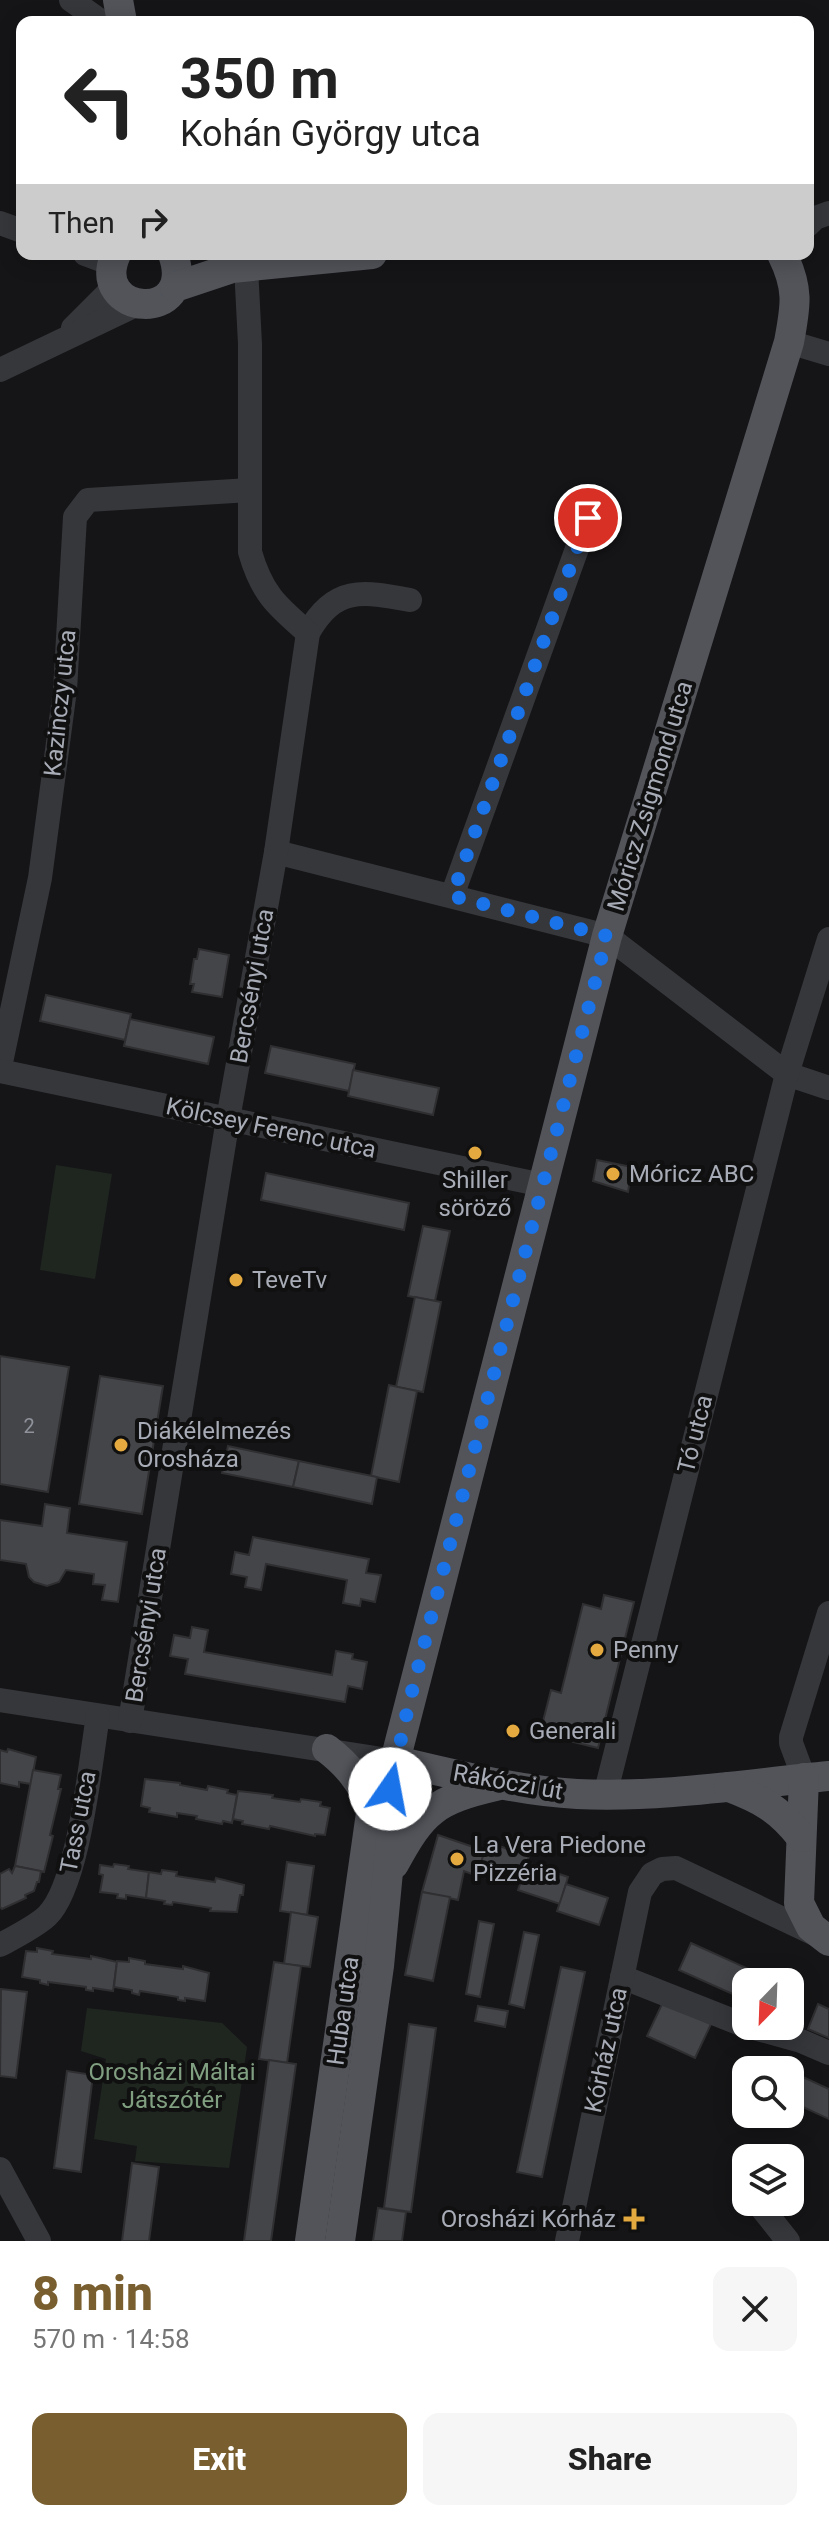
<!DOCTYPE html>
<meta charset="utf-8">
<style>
:root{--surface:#fff;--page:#f6f6f6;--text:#222;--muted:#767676;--accent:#795f2f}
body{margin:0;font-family:Roboto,sans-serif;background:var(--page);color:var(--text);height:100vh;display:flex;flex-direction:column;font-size:30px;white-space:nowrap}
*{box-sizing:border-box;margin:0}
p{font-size:26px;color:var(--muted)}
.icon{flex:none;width:44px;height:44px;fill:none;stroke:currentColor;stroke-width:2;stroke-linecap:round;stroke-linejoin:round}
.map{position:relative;height:2241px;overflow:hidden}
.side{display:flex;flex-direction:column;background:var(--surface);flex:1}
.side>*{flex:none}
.hud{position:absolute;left:16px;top:16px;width:798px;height:244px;border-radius:16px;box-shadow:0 4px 20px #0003;background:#fff;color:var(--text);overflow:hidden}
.needle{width:52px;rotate:203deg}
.fabs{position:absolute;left:732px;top:1968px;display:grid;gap:16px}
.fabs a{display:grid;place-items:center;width:72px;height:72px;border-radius:16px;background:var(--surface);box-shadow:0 4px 20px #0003;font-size:40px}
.pin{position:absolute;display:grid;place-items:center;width:68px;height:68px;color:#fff;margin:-34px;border:4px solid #fff;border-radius:50%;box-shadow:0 2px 8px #0007}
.me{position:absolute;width:88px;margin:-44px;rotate:12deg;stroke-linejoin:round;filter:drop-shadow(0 0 6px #0008)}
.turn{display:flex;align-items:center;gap:28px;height:168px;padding:0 32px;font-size:36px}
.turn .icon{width:104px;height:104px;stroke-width:2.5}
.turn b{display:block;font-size:56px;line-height:68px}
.then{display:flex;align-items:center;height:76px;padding:0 32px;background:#0003;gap:16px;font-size:30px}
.round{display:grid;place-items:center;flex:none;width:84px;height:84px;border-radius:16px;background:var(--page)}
.summary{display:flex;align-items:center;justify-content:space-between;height:136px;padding:0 32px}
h1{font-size:48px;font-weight:800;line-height:60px;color:var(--accent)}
.button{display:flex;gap:16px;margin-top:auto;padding:16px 32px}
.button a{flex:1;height:92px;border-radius:16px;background:var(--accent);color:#fff;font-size:32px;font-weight:800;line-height:92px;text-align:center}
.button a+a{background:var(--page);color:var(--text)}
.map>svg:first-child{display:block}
.green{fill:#1f2620}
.building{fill:#444549;stroke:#2f2f32;stroke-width:2}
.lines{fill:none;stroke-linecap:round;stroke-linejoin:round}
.minor{stroke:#36373b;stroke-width:24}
.major{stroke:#52545a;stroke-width:30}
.route{stroke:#1a73e8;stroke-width:14;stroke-dasharray:0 25.2}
.poi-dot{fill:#e4a93f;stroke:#101011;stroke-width:3}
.labels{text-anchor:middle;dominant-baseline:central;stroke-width:8;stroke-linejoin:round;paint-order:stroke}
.number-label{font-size:20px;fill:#8f929b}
.street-label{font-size:24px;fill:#a8acb6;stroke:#101011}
.poi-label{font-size:24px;fill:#a8acb6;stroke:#101011;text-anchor:start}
.park-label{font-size:24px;fill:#809f81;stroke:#101011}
</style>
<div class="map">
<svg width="829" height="2241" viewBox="0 0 829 2241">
<rect width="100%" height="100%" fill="#151517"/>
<g class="green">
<path d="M56,1165L112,1174L95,1279L40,1270Z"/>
<path d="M87,2008L222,2023L247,2047L229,2168L135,2161L137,2146L94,2139L106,2059L81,2051Z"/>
</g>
<g class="building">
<path d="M199,949L229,955L222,997L192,992L194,984H190L194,959H197Z"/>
<path d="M46,995L131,1014L125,1040L40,1021Z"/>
<path d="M130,1019L214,1037L208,1064L124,1046Z"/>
<path d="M271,1046L355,1064L349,1091L265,1073Z"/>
<path d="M353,1070L439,1088L433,1115L348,1096Z"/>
<path d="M597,1160L632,1167L628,1192L593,1181Z"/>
<path d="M266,1173L409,1203L404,1230L261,1200Z"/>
<path d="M423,1226L450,1231L435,1301L408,1296Z"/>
<path d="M415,1297L441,1302L423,1392L396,1387Z"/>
<path d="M0,1356L69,1367L48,1492L0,1484Z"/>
<path d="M100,1376L163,1386L142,1514L79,1504Z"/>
<path d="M389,1385L417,1391L399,1482L371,1476Z"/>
<path d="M228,1446L299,1461L293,1487L222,1473Z"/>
<path d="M299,1461L377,1477L372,1504L293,1487Z"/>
<path d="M45,1504L70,1508L67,1533L127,1542L118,1602L102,1600L105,1585L93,1584L94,1574L66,1570L59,1582L47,1586L34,1582L29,1577L26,1564L0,1560V1520L42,1526Z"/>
<path d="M253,1537L369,1559L366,1573L381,1575L375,1602L361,1599L360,1606L343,1603L347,1580L266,1564L261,1590L245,1587L247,1577L231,1574L235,1552L249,1555Z"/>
<path d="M604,1595L634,1602L598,1748L549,1736L550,1731L541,1729L551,1690L561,1693L583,1604L601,1609Z"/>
<path d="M192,1627L208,1630L204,1652L332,1675L336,1651L353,1654L352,1659L367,1662L362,1689L348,1686L345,1702L185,1674L188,1659L170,1656L174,1635L190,1638Z"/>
<path d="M8,1749L36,1757L31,1784L19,1782V1787L0,1783V1750L7,1752Z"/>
<path d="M33,1770L61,1775L58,1789H61L50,1835L53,1836L44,1872L15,1866Z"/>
<path d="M145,1779L180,1783V1785L207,1790L208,1786L228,1790L227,1793L237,1795L232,1823L223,1821L222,1824L196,1819L197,1816L177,1813V1817L149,1812L150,1808L141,1806Z"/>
<path d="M238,1791L273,1795L272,1798L300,1802L301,1799L321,1802L320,1806L330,1808L325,1835L315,1834V1836L270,1826L269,1829L242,1824L243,1821L233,1819Z"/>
<path d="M438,1835L485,1851L479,1870L473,1868L472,1874L464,1871L458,1900L422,1892Z"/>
<path d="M487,1842L529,1856L520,1883L479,1870Z"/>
<path d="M287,1862L314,1866L307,1915L280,1911Z"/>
<path d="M527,1863L568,1877L560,1904L518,1890Z"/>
<path d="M114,1864L129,1866L128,1869L149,1872L146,1898L126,1895V1899L117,1898L118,1894L100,1892L103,1875L99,1874L100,1865L113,1867Z"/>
<path d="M15,1866L41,1871L39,1882H37L34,1891L25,1895L26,1898L2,1909L0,1907V1874L9,1869L12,1873Z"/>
<path d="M162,1870L177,1872L176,1876L215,1882L216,1878L244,1885L243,1895H240L237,1912L210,1911L211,1908L173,1902L172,1905L164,1904L165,1901L146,1898L149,1872L161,1874Z"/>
<path d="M566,1884L608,1898L599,1925L557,1911Z"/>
<path d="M422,1892L450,1897L433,1981L405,1975Z"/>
<path d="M291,1912L318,1917L310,1967L284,1964Z"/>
<path d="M479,1921L494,1924L480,1997L466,1994Z"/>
<path d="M524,1932L539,1935L524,2008L509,2004Z"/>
<path d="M691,1943L775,1981L774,1982H746V2000L679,1970Z"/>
<path d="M37,1948L53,1951L52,1954L91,1959V1956L117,1962L113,1991L93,1988V1991L86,1990V1987L48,1982V1985L40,1983V1980L22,1977L26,1951L37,1952Z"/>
<path d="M129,1958L145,1961V1964L183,1969V1966L209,1973L205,2001L185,1998V2001L178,2000V1997L140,1991L139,1995L132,1993V1990L114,1987L117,1961L129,1962Z"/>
<path d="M274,1962L301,1966L287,2063L259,2059Z"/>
<path d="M561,1967L585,1972L542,2177L517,2172Z"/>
<path d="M1,1989L27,1992L16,2078L0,2076Z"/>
<path d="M663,2002L711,2024L695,2058L647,2036Z"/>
<path d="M818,2004L829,2009V2038L808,2029Z"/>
<path d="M478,2006L508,2011L505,2027L475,2021Z"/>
<path d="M409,2024L436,2028L411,2212L384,2208Z"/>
<path d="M269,2060L296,2064L271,2241H244Z"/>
<path d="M67,2071L93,2075L81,2172L54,2168Z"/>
<path d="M790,2071L829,2089V2119L790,2101Z"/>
<path d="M132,2163L159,2167L149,2241H122Z"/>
<path d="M378,2208L406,2212L402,2241H373Z"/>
</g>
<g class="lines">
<g class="minor">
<path d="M71,0L102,22"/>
<path d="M0,223L22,231"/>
<path d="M808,225L815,218L829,213"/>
<path d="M85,254L112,264"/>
<path d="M73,328L114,287"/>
<path d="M789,342L829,354"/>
<path d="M0,370L136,305"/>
<path d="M308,633C334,586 362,591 410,600"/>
<path d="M276,852L607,936L787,1074L829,1088"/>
<path d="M452,896L588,518"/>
<path d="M0,1067L40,878L65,690L75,517L88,500L250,490"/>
<path d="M0,1071L543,1185"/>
<path d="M0,1700L395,1761"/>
<path d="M130,1721L228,1119L276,852L308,633C277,606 262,594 250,552V344L246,267"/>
<path d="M804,1778L791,1743V1737L829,1613"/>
<path d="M605,1795L787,1074L829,939"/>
<path d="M0,1945C15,1937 35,1927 47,1916C79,1885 90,1763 98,1716"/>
<path d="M622,1977L746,2026"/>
<path d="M747,2026L801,2041L829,2053"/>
<path d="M0,2169L39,2241"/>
<path d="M757,2202L788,2241"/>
<path d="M567,2241L640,1892L652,1874L662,1869L676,1868L821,1937"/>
</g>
<g class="major">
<path d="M118,0L122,22"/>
<path d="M116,254C88,316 198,325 173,254"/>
<path d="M175,287L232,268L372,254"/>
<path d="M327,1749C349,1766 360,1781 372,1806"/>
<path d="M395,1761C455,1774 516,1791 577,1794C661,1798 746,1784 829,1776"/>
<path d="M804,1778L799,1903L811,1927L829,1941"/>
<path d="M729,1787C761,1799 779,1809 801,1837"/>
<path d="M394,1864C423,1810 436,1800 496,1786"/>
<path d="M310,2241L372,1806L390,1789"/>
<path d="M340,2241L379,1966L395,1798L390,1789L395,1761L607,936L789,342C796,305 799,288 782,254"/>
</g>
</g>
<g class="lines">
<path class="route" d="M390,1789L409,1703L607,936L452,896L588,518"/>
</g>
<g class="poi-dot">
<circle cx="475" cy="1153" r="8"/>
<circle cx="613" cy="1174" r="8"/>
<circle cx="236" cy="1280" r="8"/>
<circle cx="121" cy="1445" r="8"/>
<circle cx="597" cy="1650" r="8"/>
<circle cx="513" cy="1731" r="8"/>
<circle cx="457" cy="1859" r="8"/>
<path d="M630 2207h8v8h8v8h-8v8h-8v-8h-8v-8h8z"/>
</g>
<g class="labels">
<g class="number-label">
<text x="29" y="1426">2</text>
</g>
<g class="street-label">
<text transform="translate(60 703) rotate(-84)">Kazinczy utca</text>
<text transform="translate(650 796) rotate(-73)">Móricz Zsigmond utca</text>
<text transform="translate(252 986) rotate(-80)">Bercsényi utca</text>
<text transform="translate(271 1128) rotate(12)">Kölcsey Ferenc utca</text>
<text transform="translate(695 1434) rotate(-76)">Tó utca</text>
<text transform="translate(146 1625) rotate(-81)">Bercsényi utca</text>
<text transform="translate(508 1782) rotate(10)">Rákóczi út</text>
<text transform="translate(78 1822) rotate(-79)">Tass utca</text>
<text transform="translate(343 2011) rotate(-82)">Huba utca</text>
<text transform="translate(606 2050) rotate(-78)">Kórház utca</text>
</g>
<g class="poi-label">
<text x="629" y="1174">Móricz ABC</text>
<text x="475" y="1180" text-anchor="middle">Shiller<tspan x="475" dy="28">söröző</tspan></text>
<text x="252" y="1280">TeveTv</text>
<text x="137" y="1431">Diákélelmezés<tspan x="137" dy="28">Orosháza</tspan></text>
<text x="613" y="1650">Penny</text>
<text x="529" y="1731">Generali</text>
<text x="473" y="1845">La Vera Piedone<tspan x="473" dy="28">Pizzéria</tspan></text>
<text x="616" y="2219" text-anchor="end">Orosházi Kórház</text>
</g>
<g class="park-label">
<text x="172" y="2072">Orosházi Máltai<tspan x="172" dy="28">Játszótér</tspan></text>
</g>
</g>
</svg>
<div class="fabs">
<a><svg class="needle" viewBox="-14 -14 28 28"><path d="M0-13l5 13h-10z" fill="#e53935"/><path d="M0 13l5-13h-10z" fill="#767676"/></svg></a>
<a><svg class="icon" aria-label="search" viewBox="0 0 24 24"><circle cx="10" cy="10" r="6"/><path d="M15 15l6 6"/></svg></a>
<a><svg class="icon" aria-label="layers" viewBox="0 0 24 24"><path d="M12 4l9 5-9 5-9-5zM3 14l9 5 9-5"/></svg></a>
</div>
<div class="pin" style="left:588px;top:518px;background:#d93025"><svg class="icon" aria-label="arrive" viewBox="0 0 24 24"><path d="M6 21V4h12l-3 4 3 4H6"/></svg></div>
<svg class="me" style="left:390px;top:1789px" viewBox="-20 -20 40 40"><circle r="19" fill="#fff"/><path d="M0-13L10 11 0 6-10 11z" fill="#1a73e8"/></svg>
<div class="hud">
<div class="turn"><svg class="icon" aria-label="left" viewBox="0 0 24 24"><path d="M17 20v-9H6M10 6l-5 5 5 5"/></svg><div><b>350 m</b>Kohán György utca</div></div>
<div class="then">Then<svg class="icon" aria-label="right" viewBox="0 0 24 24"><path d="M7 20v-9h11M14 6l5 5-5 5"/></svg></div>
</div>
</div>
<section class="side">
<div class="summary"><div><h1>8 min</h1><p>570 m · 14:58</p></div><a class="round"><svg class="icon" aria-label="close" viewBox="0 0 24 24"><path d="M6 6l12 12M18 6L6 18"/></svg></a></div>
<div class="button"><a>Exit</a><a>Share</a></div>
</section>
